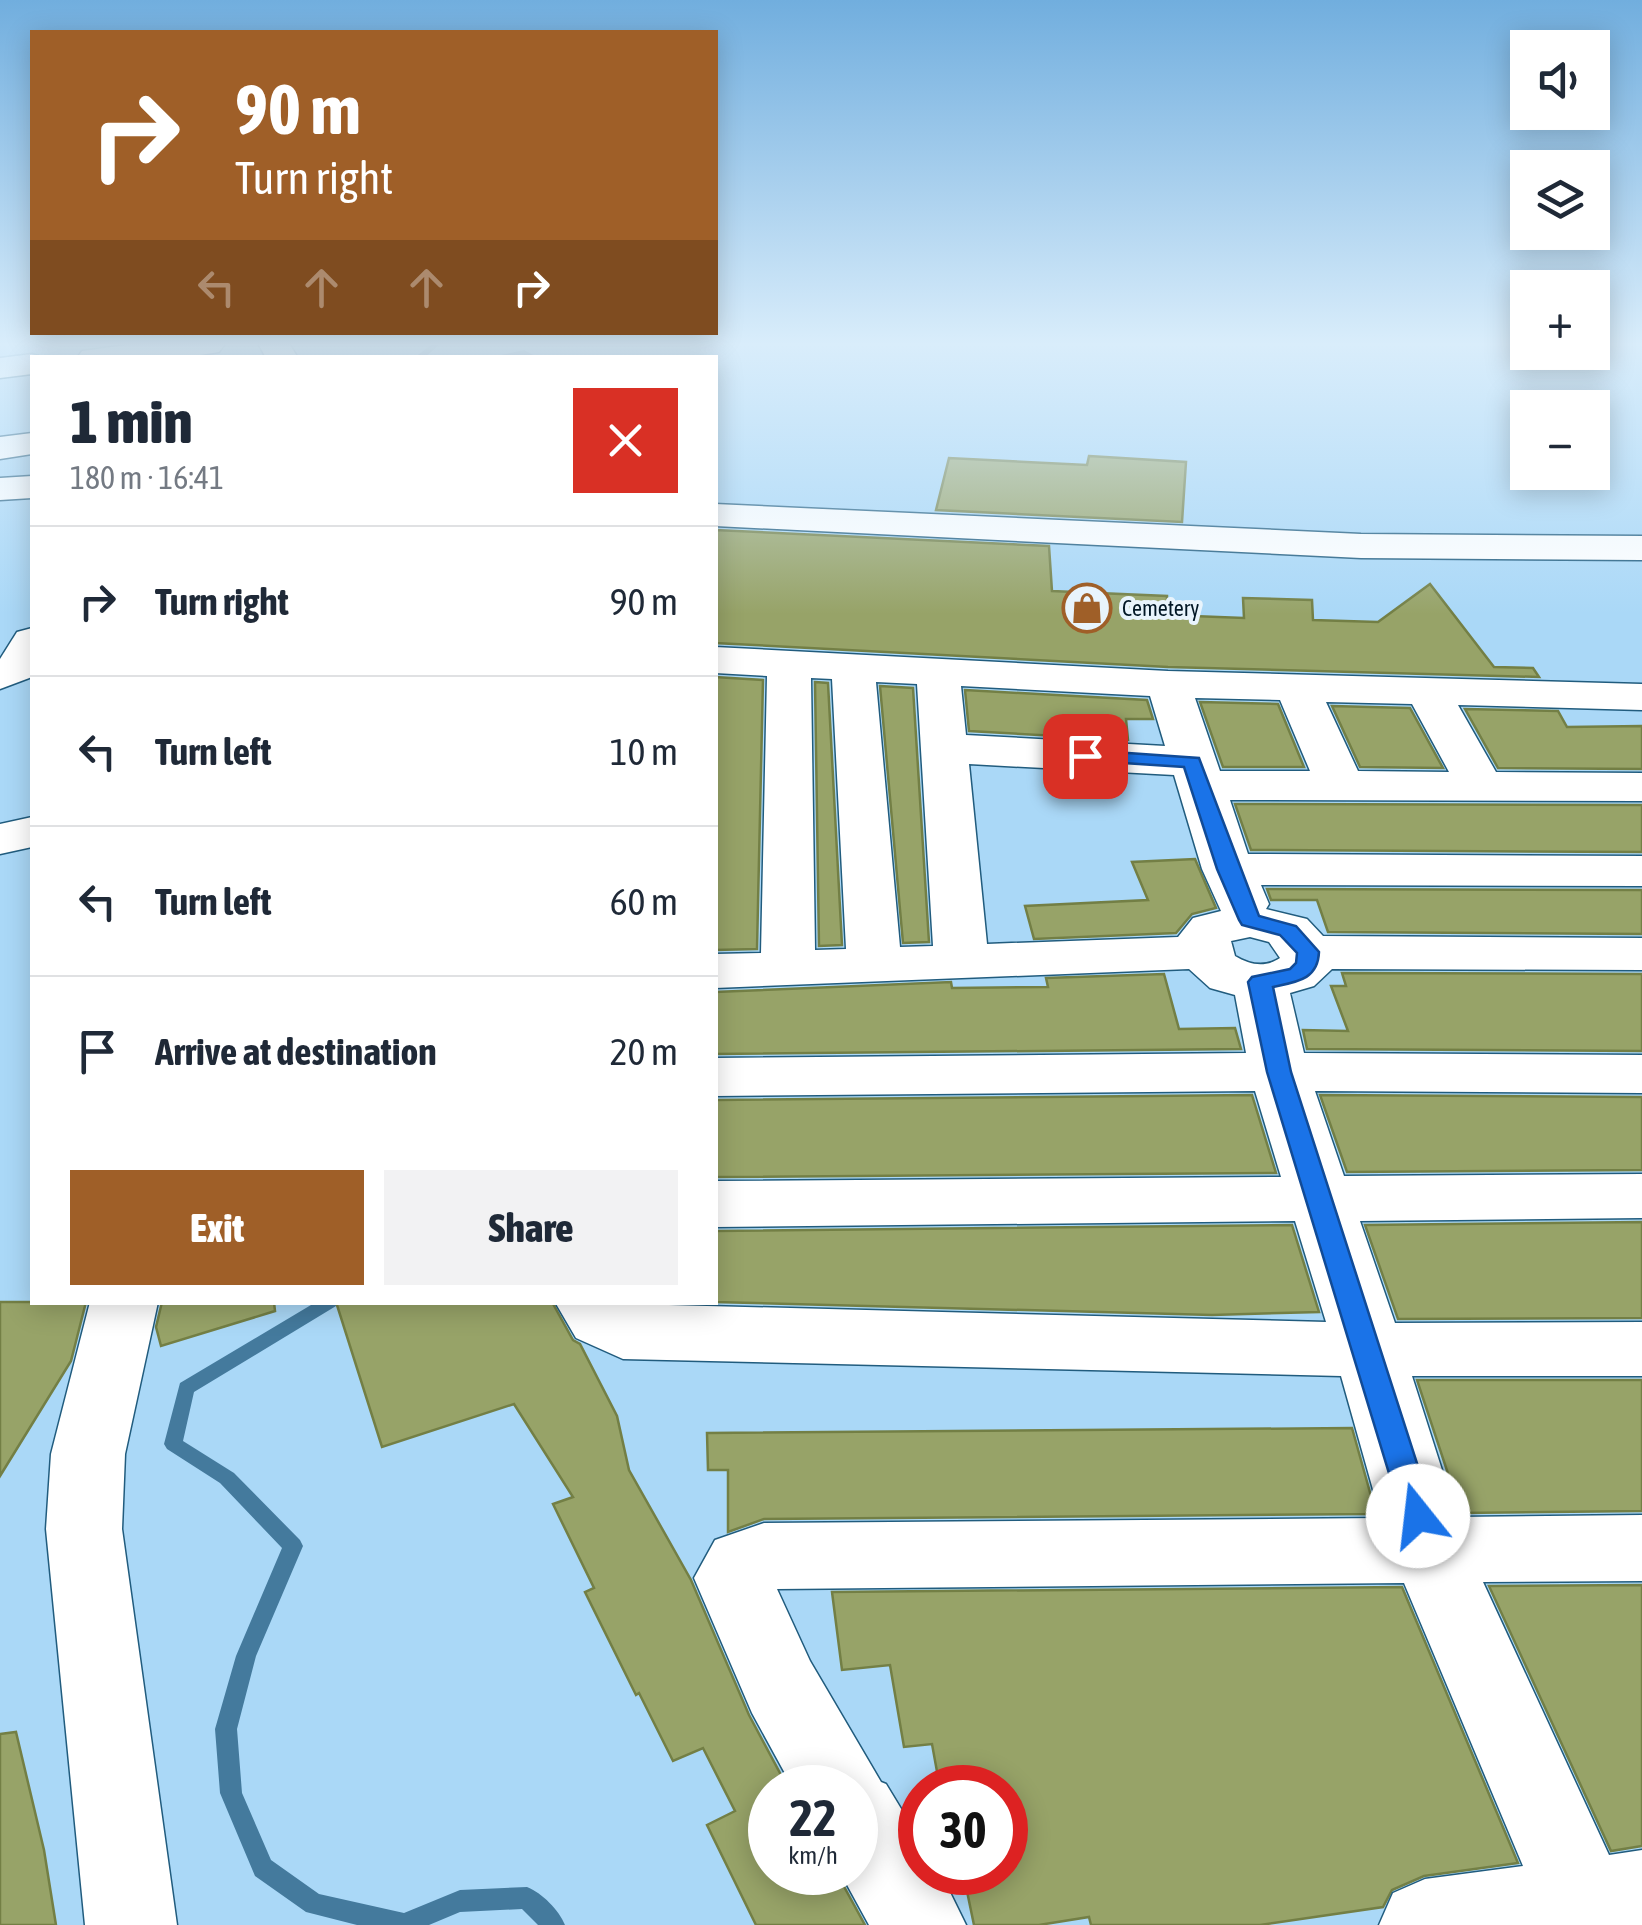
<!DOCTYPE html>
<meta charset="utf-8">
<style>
:root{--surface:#fff;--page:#f2f2f3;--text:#1f2937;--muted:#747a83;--line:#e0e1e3;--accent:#9f5f28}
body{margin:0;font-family:"Asap Condensed",sans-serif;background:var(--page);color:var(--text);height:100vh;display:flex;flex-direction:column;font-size:38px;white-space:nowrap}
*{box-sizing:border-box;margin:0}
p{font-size:32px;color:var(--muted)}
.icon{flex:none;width:55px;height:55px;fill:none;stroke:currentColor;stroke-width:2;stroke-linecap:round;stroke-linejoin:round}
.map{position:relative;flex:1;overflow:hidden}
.panel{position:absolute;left:30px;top:355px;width:688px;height:950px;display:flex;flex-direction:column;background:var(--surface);border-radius:0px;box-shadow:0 5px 25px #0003}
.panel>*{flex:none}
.guide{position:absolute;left:30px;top:30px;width:688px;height:305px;border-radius:0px;box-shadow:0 5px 25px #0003;background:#9f5f28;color:#fff;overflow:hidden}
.buttons{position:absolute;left:1510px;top:30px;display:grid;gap:20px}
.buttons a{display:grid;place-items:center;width:100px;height:100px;border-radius:0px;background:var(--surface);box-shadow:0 5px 25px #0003;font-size:50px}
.speed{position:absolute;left:748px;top:1765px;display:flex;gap:20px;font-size:50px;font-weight:700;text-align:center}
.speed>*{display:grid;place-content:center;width:130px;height:130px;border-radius:50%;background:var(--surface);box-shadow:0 5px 25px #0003;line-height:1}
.speed small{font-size:25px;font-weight:400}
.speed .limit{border:15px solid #d22;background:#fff;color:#111}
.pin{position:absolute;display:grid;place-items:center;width:85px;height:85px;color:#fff;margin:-42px;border-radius:20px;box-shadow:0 5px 15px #0006}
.me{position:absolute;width:110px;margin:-55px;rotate:344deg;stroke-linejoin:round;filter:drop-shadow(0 0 8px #0008)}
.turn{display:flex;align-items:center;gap:35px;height:210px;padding:0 40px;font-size:45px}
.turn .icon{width:130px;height:130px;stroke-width:2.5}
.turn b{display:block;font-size:70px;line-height:85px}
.lanes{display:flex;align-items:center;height:95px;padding:0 40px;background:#0003;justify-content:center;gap:50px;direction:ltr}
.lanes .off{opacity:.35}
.round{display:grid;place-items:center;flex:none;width:105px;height:105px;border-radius:0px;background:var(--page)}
.headline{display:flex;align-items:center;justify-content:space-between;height:170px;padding:0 40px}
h1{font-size:60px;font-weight:800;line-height:75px}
.primary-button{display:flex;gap:20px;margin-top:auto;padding:20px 40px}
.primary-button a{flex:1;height:115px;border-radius:0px;background:var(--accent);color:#fff;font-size:40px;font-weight:800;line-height:115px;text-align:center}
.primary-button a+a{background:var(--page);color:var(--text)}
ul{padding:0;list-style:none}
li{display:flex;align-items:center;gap:30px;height:150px;padding:0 40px;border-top:2px solid var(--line)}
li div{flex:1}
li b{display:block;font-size:38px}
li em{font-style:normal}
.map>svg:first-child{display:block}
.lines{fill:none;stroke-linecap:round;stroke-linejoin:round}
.stream{fill:#447a9d;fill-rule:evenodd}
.building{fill:#97a368;stroke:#737f45;stroke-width:2.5}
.minor-casing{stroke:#215c7e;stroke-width:3}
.minor{fill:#fff;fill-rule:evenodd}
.route{fill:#1a73e8;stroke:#114b97;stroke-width:2.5}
.labels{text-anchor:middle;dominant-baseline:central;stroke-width:8;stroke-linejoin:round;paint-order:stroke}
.far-poi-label{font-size:22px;fill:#011725;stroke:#e8f4fc;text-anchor:start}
</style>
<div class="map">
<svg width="1642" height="1925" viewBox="0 0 1642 1925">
<rect width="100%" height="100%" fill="#aad8f7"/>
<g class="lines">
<g class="stream">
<path d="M431,345H439L424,358H414Z"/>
<path d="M524,350L539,358H528L523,355L488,358Z"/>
<path d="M316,1302H338L336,1306L194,1392L183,1441L234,1473L300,1540L303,1546L256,1656L237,1729L242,1793L271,1860L319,1894L404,1913L460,1890L527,1887C542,1893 559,1910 565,1925H538L522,1909L460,1912L429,1925H357L306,1912L255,1876L220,1793L215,1729L236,1656L282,1548L220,1483L167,1449L164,1444L180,1383Z"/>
</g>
</g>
<g class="building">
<path d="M1089,456L1186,462L1182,522L936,510L949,458L1087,465Z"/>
<path d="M715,530L1049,546L1052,591L1167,596V615L1244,618L1243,598L1312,600L1313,620L1378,622L1430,584L1494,667L1533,668L1539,677L1168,667L715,643Z"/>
<path d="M715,677L763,680L757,949L715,950Z"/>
<path d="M815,682L828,683L842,945L819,946Z"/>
<path d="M880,686L913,688L929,942L903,943Z"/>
<path d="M965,690L1147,700L1153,719H1126L1128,740L969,731Z"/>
<path d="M1200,702L1278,704L1304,767H1223Z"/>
<path d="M1332,706L1410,708L1443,768L1360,767Z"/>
<path d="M1465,709L1558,711L1567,727L1642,726V769L1498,768Z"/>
<path d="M1235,804L1642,805V852L1251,850Z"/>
<path d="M1195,859L1216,908L1192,914L1176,933L1034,939L1025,906L1148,900L1132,862Z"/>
<path d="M1267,889L1642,890V934L1328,932L1317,900H1271Z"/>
<path d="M1342,973L1642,974V1051L1307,1049L1303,1030L1348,1031L1331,986H1346Z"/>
<path d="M1164,974L1179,1029L1235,1028L1241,1049L715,1054V992L951,982L952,988L1048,987L1046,978Z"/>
<path d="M1252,1095L1276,1173L715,1177V1100Z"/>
<path d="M1320,1095L1642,1097V1170L1347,1172Z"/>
<path d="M1642,1222V1318L1398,1319L1365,1225Z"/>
<path d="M1292,1225L1319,1312L1212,1315L715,1302V1231Z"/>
<path d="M0,1302H86L71,1361L0,1476Z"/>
<path d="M162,1302H274L275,1311L161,1346L156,1327Z"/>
<path d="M336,1302H552L573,1340L580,1344L617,1416L629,1470L691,1580L749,1715L788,1788H770V1872H836L865,1925H756L707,1825L735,1811L703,1748L673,1761L639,1693L636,1695L585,1592L594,1588L553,1504L573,1497L514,1404L382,1447Z"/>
<path d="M1417,1380H1642V1511L1461,1513Z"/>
<path d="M1352,1428L1376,1514L764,1519L728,1532V1470H708L707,1433Z"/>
<path d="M1642,1585V1846L1611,1851L1489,1586Z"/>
<path d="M1402,1587L1518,1863L1424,1876L1392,1890L1383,1907L1260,1925H1091L1089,1917L1039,1925H974L963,1872H1005V1788H940L932,1744L904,1747L890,1665L842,1670L832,1592Z"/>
<path d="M16,1732L44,1850L56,1925H0V1734Z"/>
</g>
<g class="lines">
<g class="minor-casing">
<g id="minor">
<path d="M127,345H224L219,352L181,358H77L82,351Z"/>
<path d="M259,345H290L298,358H266Z"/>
<path d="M32,354L44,358H32V374L0,378V358Z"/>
<path d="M32,433V454L0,459V437Z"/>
<path d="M32,476V498L0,500V478Z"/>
<path d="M715,504L1361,534L1642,536V560L1361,558L715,526Z"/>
<path d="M32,628V677L0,689V659L17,632Z"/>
<path d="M715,647L1168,671L1642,684V710L1458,705L1496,772L1642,773V801L1230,800L1248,854L1642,856V886L1261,885L1269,904L1266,909L1307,919L1323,936L1642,938V970L1332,969L1314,986L1290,993L1304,1053L1642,1055V1093L1315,1091L1344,1176L1642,1174V1218L1360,1221L1395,1323L1642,1322V1376H1412L1457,1517L1642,1515V1581L1483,1582L1609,1855L1642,1850V1925H1379L1393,1893L1425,1879L1523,1866L1404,1583L777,1589L810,1661L881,1782L886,1784L920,1840V1872H940L966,1925H869L840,1872H855V1788H793L752,1713L694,1578L715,1540L764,1523L1381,1518L1341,1376L623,1359L576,1338L555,1302L1326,1322L1295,1221L715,1227V1181L1281,1177L1255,1091L715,1096V1058L1246,1053L1235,995L1210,988L1189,969L715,988V954L761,953L767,676L715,673ZM811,678L832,679L846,949L815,950ZM876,682L917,684L933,946L900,947ZM961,686L1150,696L1165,746L966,735ZM1195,698L1280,700L1310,771H1220ZM1326,702L1412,704L1449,772L1358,771ZM969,764L1174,775L1202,869L1221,911L1193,918L1178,937L987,944ZM1250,937L1269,942L1280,958C1265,968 1250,965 1235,956L1231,941Z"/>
<path d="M32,817V847L0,854V824Z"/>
<path d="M90,1302H158L125,1454L122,1529L177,1925H85L46,1529L51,1454Z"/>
</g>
</g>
<use href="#minor" class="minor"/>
</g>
<linearGradient id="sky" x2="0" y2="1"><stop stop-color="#71aede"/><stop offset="0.56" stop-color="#d9edfb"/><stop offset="1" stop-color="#d9edfb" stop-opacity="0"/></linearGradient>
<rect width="1642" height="614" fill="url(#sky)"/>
<path class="route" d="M1085,750L1199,758L1259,916L1296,926L1319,952C1318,980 1296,982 1273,987L1291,1072L1434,1516L1429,1525L1418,1529L1407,1525L1402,1516L1267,1072L1248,982L1252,977L1290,969L1296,963L1297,953L1280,935L1242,925L1239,920L1217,869L1184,767L1078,760V752Z"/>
<defs>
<g id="shop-ring" transform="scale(2.5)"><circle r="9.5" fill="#e8f4fc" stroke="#9f5f28" stroke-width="1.5"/><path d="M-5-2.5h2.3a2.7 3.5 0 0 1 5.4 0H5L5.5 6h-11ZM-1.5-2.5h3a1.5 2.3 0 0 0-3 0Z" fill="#9f5f28"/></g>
</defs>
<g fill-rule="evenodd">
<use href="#shop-ring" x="1087" y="608"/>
</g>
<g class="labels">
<g class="far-poi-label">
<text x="1122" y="608">Cemetery</text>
</g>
</g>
</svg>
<div class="buttons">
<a><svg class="icon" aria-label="sound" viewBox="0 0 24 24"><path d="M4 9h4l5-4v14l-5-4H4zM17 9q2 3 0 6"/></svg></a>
<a><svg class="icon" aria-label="layers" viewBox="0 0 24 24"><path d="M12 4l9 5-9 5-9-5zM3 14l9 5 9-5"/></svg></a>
<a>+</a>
<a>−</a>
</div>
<div class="speed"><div>22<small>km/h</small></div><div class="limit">30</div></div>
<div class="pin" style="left:1085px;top:756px;background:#d93025"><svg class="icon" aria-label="arrive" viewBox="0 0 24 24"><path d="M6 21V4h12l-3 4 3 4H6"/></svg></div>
<svg class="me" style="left:1418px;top:1516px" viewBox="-20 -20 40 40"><circle r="19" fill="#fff"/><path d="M0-13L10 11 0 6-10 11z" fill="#1a73e8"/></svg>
<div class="guide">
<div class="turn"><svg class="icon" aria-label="right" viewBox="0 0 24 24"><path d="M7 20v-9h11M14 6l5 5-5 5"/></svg><div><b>90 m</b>Turn right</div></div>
<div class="lanes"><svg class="icon off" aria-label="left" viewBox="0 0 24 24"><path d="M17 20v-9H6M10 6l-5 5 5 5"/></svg><svg class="icon off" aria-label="ahead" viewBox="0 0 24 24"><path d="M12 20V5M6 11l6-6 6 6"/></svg><svg class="icon off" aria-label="ahead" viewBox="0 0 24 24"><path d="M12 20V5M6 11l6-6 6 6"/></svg><svg class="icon" aria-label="right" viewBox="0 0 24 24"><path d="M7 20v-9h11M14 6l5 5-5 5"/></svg></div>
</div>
<section class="panel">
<div class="headline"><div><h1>1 min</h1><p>180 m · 16:41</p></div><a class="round" style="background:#d93025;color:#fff"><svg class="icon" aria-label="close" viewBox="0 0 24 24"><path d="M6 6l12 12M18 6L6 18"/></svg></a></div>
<ul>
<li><svg class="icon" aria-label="right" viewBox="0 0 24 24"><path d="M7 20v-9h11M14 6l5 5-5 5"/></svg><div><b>Turn right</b></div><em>90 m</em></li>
<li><svg class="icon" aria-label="left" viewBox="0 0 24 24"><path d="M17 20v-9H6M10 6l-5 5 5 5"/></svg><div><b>Turn left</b></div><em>10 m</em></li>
<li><svg class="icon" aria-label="left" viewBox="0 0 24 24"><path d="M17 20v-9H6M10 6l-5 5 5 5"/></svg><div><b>Turn left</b></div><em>60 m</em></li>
<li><svg class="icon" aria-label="arrive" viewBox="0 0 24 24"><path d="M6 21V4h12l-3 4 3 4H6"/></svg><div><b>Arrive at destination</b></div><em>20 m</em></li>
</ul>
<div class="primary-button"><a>Exit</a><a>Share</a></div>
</section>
</div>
